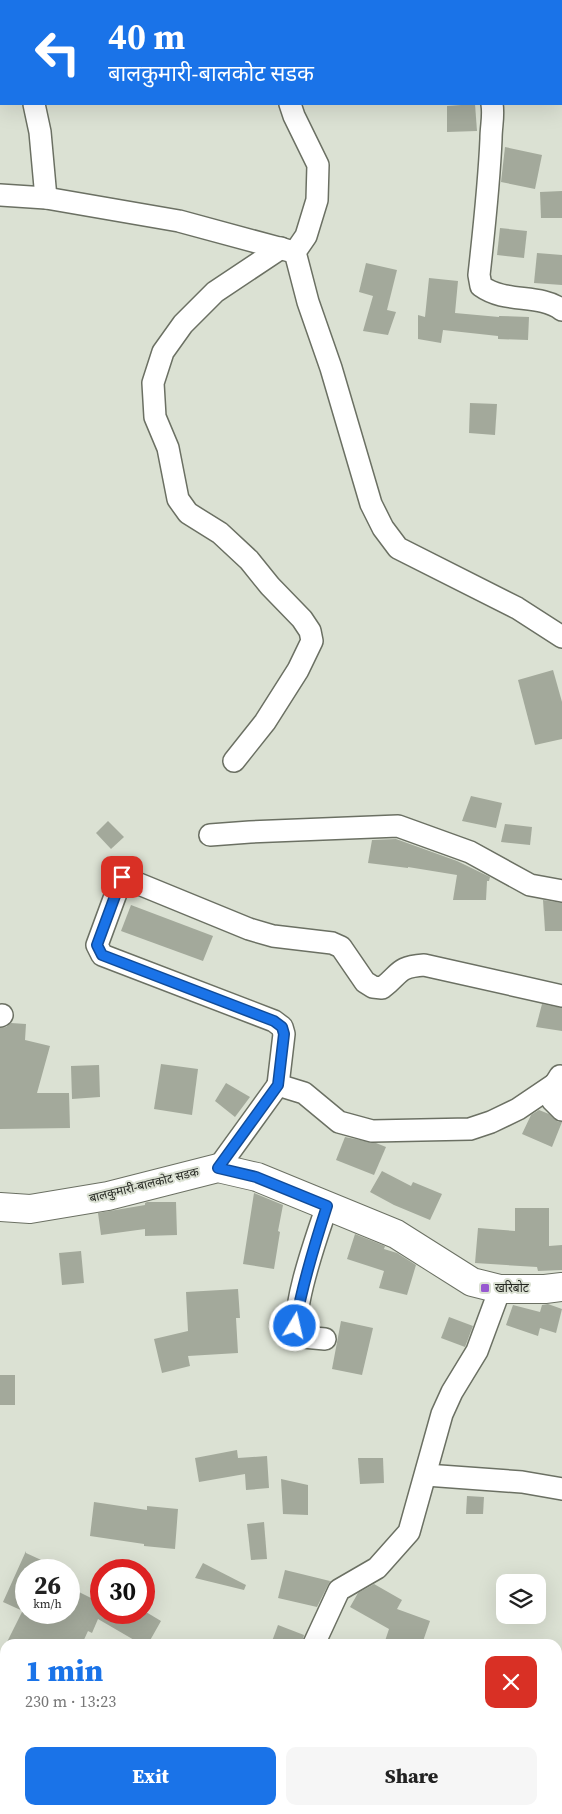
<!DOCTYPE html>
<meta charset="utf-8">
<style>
:root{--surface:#fff;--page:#f6f6f6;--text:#222;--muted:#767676;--accent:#1a73e8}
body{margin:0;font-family:"Source Serif 4","Noto Sans Devanagari",serif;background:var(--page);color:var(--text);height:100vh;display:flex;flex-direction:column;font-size:19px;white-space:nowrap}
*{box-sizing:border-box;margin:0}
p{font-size:16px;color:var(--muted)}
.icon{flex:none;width:28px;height:28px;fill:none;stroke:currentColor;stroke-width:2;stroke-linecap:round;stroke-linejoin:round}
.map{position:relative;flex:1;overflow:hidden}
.sheet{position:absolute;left:0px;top:1639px;width:562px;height:176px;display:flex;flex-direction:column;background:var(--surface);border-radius:15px 15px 0 0;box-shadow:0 5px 20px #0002}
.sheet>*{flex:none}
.top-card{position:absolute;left:0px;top:0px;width:562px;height:105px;box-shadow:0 5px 20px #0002;background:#1a73e8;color:#fff;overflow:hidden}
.buttons{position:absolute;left:496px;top:1574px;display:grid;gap:10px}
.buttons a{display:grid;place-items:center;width:50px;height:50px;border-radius:10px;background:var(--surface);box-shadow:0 5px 20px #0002;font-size:25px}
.speed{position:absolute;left:15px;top:1559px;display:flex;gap:10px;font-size:25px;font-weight:700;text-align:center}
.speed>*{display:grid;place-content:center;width:65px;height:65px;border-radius:50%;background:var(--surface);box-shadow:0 5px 20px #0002;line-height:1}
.speed small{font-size:12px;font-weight:400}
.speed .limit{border:8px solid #d22;background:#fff;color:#111}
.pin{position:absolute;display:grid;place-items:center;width:42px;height:42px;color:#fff;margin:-21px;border-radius:10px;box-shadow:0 2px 8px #0006}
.me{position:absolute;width:55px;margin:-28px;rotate:9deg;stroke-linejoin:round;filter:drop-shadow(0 0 4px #0008)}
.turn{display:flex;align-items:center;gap:18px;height:105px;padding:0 25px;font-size:22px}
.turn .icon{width:65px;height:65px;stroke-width:2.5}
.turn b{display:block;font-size:35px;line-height:42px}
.round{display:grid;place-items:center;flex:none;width:52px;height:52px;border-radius:10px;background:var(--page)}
.head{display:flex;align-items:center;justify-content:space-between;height:85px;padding:0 25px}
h1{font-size:30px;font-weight:800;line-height:38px;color:var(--accent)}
.action{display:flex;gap:10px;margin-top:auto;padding:10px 25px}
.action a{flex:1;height:58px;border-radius:10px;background:var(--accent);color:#fff;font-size:20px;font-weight:800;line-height:58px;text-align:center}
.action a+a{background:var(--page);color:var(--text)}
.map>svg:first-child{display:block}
.building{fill:#a3a99b}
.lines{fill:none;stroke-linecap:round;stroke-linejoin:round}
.minor-casing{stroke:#6b7063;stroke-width:24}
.tertiary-casing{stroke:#6b7063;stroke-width:30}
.minor{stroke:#fff;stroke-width:21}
.tertiary{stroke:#fff;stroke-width:28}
.route-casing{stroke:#114b97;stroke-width:12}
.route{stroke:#1a73e8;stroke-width:9}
.poi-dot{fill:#9759d0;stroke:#dbe1d3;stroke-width:2}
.labels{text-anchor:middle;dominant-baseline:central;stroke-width:4;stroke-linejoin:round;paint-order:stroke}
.street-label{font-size:12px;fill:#252722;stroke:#dbe1d3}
.poi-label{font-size:12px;fill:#252722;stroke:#dbe1d3;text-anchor:start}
</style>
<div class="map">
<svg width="562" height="1814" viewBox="0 0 562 1814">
<rect width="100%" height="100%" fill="#dbe1d3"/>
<g class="building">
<path d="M475,104L477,131L447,132V106Z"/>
<path d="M505,147L542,155L535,189L501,182Z"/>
<path d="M562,191V218H541L540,192Z"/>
<path d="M500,228L527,231L524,258L497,255Z"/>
<path d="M537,253L562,255V285L534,283Z"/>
<path d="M366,263L397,270L387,310L396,312L388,335L363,331L373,296L359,292Z"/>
<path d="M429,278L458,281L455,313L499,317V316L529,317L528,340L498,339V336L443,330L441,343L418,339V315L425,317Z"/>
<path d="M470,403L497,404L495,435L469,433Z"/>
<path d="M553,670L562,702V739L535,745L518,680Z"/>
<path d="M471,796L502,803L496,828L462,821Z"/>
<path d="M108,821L124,837L111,849L96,833Z"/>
<path d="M505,824L532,827L530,845L501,842Z"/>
<path d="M396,839L457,861L490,877L489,881H487L486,900H453L457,875L408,867V868L368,863L372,840Z"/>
<path d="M543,900L562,903V931H545Z"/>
<path d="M131,905L213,936L203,961L121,931Z"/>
<path d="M542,1004L562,1008V1031L536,1027Z"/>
<path d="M11,1023L26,1024L25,1040L50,1046L37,1093H69L70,1128L0,1129V1028L6,1027Z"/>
<path d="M161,1064L198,1069L192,1115L154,1109Z"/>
<path d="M99,1065L100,1097L72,1099L71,1066Z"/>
<path d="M226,1083L250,1097L235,1117L215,1101Z"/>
<path d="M539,1110L549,1114L558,1122H562L552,1147L522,1134L531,1115Z"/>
<path d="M345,1137L376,1143L386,1147L374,1175L336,1160Z"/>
<path d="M382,1171L411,1186L413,1182L442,1194L430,1220L394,1205L370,1192Z"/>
<path d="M254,1193L283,1205L278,1231L280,1232L274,1269L243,1264Z"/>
<path d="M147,1202H176L177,1235L145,1236V1229L101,1235L98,1213L145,1205V1203Z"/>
<path d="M515,1208H549V1246L562,1245V1270L538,1271L537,1267L475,1263L478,1228L515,1231Z"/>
<path d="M355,1234L385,1246L384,1249L397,1253L416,1265L407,1295L379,1288L384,1271L347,1259Z"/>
<path d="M81,1251L84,1283L62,1285L59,1253Z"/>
<path d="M238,1289L240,1318H236L238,1353L188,1356L190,1366L162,1373L154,1339L188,1331L186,1292Z"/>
<path d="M548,1304L562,1309L556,1333L540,1328L538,1336L506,1325L513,1305L540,1312L542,1305Z"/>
<path d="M449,1317L473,1326L465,1347L441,1338Z"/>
<path d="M341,1321L373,1328L362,1375L332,1369Z"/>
<rect x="0" y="1375" width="15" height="30"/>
<path d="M237,1450L238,1458L267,1456L269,1488L246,1490L245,1474L199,1482L195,1458Z"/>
<path d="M358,1458H383L384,1483L360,1484Z"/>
<path d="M281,1479L308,1485V1515L283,1514Z"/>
<path d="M467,1496L484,1497L483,1514H466Z"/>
<path d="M94,1502L147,1510V1506L178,1509L175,1549L144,1546V1544L90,1536Z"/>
<path d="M264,1522L267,1559L251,1560L247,1524Z"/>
<path d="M26,1551V1553L63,1570H26V1612H69V1587L101,1603V1612H146L161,1621L148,1644H141L98,1619L92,1633L88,1631L82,1644H6L22,1612H25L3,1602Z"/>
<path d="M203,1563L246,1585L244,1590L195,1578Z"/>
<path d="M285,1570L330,1581L317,1607L278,1598Z"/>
<path d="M374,1584L402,1600L397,1609L430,1621L422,1644H384L389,1629L350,1607L358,1593Z"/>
<path d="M278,1625L304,1635L302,1644H271Z"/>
</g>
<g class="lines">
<g class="minor-casing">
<g id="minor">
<path d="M254,0V1"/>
<path d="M449,0L450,1"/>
<path d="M0,55H1"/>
<path d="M34,104L40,132L46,198"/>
<path d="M290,104L294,116L318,165L317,200L306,236L295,252L308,302L331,368L371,504L383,528L398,548L517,608L562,637"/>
<path d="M492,104C494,116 491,126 491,139C489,185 484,230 479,275L481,286C506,304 539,293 562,310"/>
<path d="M0,195L46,198L179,221L290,251"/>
<path d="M234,761L265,722L298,670L312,641L310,631L302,619L270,586L249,560L220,533L188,513L178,499L168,448L155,417L153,383L163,352L183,324L215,292L281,248"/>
<path d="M210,835L250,832L398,826L470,852L530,885L562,891"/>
<path d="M0,1016L2,1015"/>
<path d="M560,1076L555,1084L552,1100L562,1110"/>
<path d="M278,1085L284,1034L282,1027L274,1021L102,955L97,945L122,877L249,929L273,936L332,943L341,947L365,982L373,987L382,988C401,974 396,967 424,965L562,996"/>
<path d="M218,1168L278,1085L304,1093L339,1122L372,1131L470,1129L491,1122L518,1109L555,1084"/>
<path d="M325,1339L303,1337L298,1335C290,1309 318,1233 327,1206"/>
<path d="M426,1475L522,1482L562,1489"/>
<path d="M314,1644L339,1590L377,1568L409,1532L442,1414L452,1392L477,1351L500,1289"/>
<path d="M303,1810L310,1814"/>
<path d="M481,1810L487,1814"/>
<path d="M243,1814L245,1810"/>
</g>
</g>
<g class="tertiary-casing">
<path id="tertiary" d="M0,1207L30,1209L108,1196L218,1168L257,1177L396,1234L472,1282L500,1289H545L562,1287"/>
</g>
<use href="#minor" class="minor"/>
<use href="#tertiary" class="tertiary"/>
</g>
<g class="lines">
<g class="route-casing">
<path id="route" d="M122,877L97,945L102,955L274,1021L282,1027L284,1034L278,1085L218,1168L256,1177L327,1206C314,1246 302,1285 295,1326"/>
</g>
<use href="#route" class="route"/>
</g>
<rect class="poi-dot" x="480" y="1283" width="10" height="10" rx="2.5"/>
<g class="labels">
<g class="street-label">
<text transform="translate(144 1185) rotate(-14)">बालकुमारी-बालकोट सडक</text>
</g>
<g class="poi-label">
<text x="495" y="1288">खरिबोट</text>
</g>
</g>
</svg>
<div class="buttons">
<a><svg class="icon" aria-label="layers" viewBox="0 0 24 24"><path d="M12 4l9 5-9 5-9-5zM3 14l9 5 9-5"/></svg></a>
</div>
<div class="speed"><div>26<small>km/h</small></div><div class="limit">30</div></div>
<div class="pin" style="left:122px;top:877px;background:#d93025"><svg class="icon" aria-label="arrive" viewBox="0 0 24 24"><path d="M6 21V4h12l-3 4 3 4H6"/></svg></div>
<svg class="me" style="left:295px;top:1326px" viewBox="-20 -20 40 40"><circle r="17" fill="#1a73e8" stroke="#fff" stroke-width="3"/><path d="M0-11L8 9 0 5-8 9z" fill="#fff"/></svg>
<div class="top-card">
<div class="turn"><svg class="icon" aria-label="left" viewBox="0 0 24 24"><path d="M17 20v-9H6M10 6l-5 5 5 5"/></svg><div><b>40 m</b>बालकुमारी-बालकोट सडक</div></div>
</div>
<section class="sheet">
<div class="head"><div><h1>1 min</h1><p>230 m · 13:23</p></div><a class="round" style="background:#d93025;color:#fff"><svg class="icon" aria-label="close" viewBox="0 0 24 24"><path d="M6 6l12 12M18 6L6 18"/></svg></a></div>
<div class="action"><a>Exit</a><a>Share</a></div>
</section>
</div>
